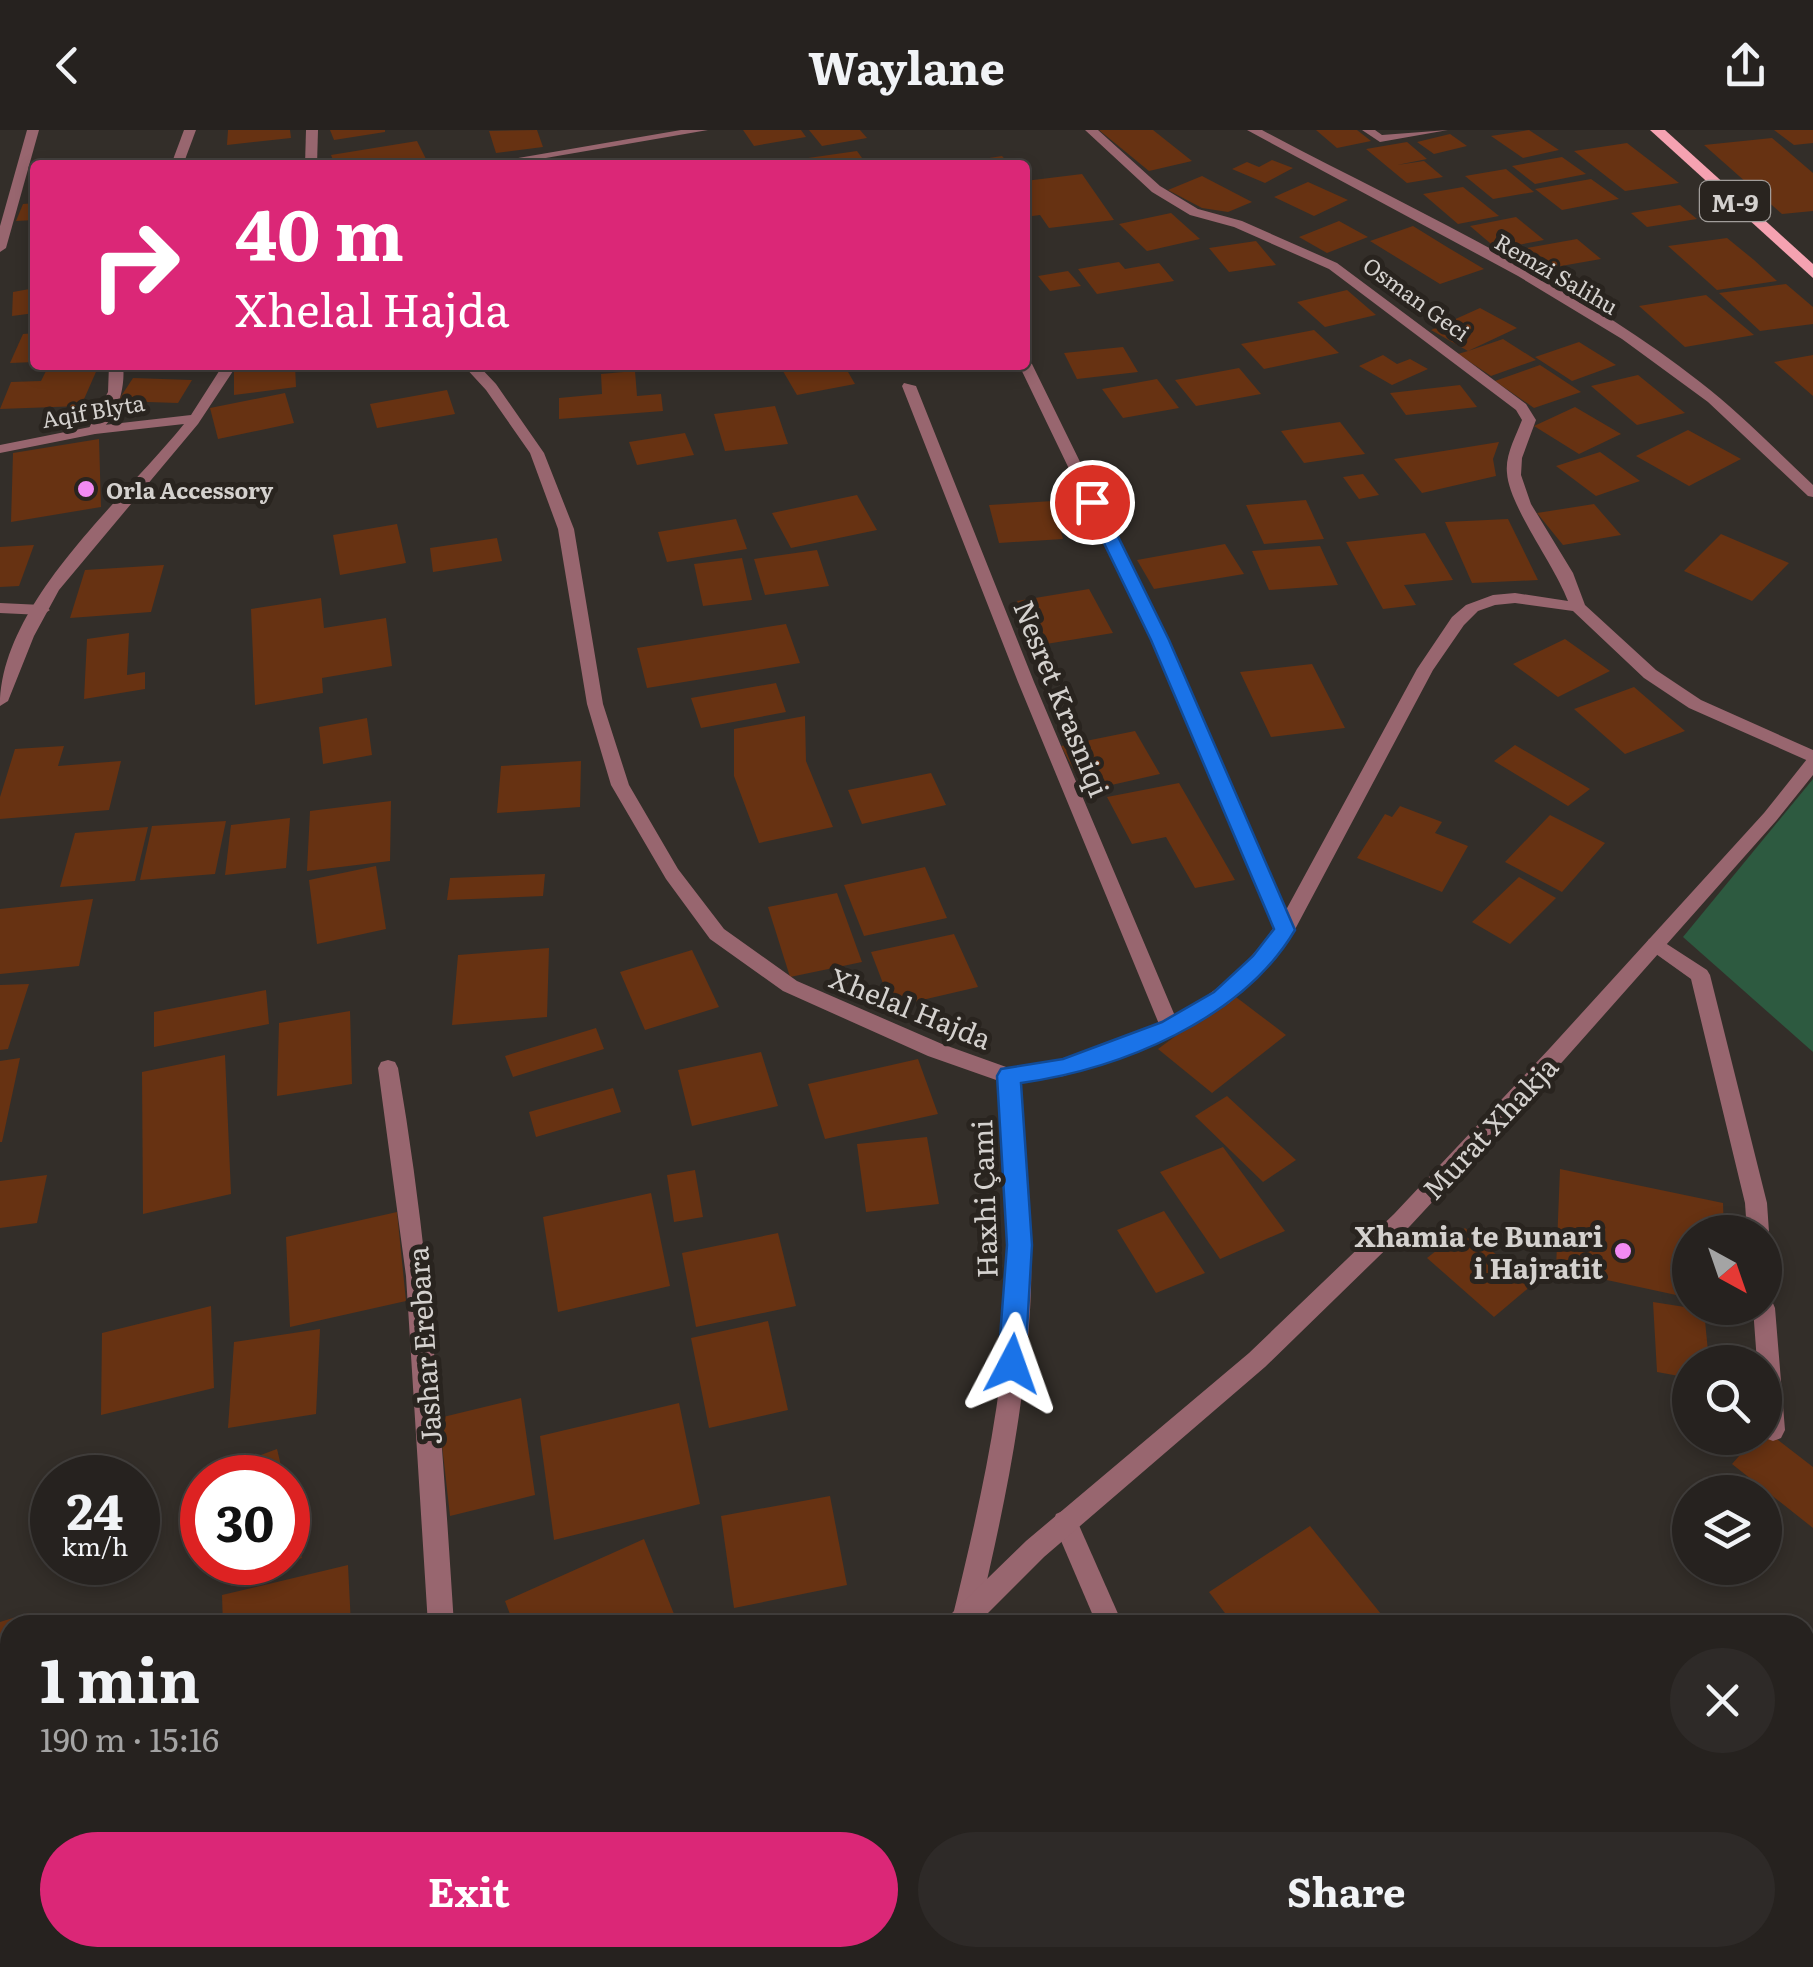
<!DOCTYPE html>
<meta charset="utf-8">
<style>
:root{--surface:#26221f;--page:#2e2a28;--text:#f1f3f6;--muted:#a4a4a4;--line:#423f3d;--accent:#db2777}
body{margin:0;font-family:Literata,serif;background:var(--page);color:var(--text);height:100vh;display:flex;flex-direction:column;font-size:38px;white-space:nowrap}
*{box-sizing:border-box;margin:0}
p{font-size:32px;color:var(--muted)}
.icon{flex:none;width:55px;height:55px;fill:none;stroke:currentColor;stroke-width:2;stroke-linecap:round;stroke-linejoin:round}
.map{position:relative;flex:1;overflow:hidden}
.sheet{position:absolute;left:0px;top:1485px;width:1815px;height:352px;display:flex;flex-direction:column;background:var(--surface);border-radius:30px 30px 0 0;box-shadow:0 5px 15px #0003,0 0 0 2px var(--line)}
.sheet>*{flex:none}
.top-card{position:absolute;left:30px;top:30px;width:1000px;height:210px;border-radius:10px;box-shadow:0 5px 15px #0003,0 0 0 2px var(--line);background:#db2777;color:#fff;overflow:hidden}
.needle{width:65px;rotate:140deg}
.fabs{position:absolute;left:1672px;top:1085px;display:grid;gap:20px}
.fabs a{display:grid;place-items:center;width:110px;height:110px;border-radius:50%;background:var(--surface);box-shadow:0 5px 15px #0003,0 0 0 2px var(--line);font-size:50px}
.speed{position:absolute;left:30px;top:1325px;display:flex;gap:20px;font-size:50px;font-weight:700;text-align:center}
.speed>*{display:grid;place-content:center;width:130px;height:130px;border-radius:50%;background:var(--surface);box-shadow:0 5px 15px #0003,0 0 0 2px var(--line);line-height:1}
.speed small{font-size:25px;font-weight:400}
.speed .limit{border:15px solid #d22;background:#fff;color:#111}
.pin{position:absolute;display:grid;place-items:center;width:85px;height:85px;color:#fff;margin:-42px;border:5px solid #fff;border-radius:50%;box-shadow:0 2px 10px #0007}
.me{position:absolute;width:110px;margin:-55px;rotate:4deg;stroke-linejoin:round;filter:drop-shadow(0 0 8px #0008)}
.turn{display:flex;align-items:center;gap:35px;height:210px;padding:0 40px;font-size:45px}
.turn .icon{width:130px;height:130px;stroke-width:2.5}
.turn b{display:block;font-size:70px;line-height:85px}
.round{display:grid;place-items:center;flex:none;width:105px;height:105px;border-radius:52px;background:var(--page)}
.summary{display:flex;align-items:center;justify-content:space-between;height:170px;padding:0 40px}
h1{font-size:60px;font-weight:700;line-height:75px}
.primary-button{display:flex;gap:20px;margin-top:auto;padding:20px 40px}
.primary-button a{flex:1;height:115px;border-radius:60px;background:var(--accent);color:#fff;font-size:40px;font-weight:700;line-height:115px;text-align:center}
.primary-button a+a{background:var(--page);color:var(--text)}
header{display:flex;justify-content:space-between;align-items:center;height:130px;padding:0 40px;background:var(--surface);font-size:45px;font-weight:700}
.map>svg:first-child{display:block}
.green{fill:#2d5a40}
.building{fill:#673212}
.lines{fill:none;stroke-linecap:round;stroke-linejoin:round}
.service{fill:#98666f;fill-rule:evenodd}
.minor{fill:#98666f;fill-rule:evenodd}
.tertiary{fill:#98666f;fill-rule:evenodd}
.primary{fill:#f5a2b1;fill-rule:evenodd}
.route{fill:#1a73e8;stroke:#114b97;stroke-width:2.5}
.poi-dot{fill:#f28af3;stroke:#29241f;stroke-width:4}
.labels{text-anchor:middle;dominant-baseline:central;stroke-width:10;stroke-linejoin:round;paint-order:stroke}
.far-street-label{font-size:22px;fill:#d4d1ce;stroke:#29241f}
.far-poi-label{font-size:22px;font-weight:bold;fill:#d4d1ce;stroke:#29241f;text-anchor:start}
.shield{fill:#29241f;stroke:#a19d9a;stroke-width:2.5}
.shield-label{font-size:25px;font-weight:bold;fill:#d4d1ce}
.street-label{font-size:28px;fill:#d4d1ce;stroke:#29241f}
.poi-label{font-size:28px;font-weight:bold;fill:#d4d1ce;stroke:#29241f;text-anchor:end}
</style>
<header><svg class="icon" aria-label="back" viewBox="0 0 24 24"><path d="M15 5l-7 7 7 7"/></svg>Waylane<svg class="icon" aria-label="share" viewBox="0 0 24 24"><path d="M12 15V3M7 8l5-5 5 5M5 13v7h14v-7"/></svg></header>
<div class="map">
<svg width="1813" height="1837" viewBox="0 0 1813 1837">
<rect width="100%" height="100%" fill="#332e29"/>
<path class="green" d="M1813,649V922L1683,807Z"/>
<g class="building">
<path d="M228,0H290L291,8L227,15Z"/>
<path d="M330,0H385V2L334,10Z"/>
<path d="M537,0L543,17L496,23L489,1Z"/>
<path d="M743,0H801L806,7L754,16Z"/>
<path d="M809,0H860L867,8L822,16Z"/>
<path d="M1099,0H1153L1192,31L1149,41Z"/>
<path d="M1316,0H1357L1371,11L1337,18Z"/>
<path d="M1529,0L1559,20L1523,28L1491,6Z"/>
<path d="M1774,0H1813V13L1794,15Z"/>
<path d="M1450,4L1467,16L1434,24L1417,12Z"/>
<path d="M1772,8L1813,43V81L1782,84L1704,15Z"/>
<path d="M417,11L429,35H335L331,25Z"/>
<path d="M1407,12L1427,29L1397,35L1424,31L1443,47L1407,53L1366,19Z"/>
<path d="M1627,13L1679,53L1625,61L1574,21Z"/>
<path d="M857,21L867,35H813L808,28Z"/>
<path d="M1002,26L1010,35H957V33Z"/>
<path d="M1562,27L1586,44L1535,54L1512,36Z"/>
<path d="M1272,30L1293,38L1265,53L1232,39L1247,32L1259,37Z"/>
<path d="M1506,39L1534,62L1493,69L1465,46Z"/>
<path d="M1082,44L1114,90L1049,98L1040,85L1025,87V51Z"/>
<path d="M1202,46L1252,72L1228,82L1202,78L1168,60Z"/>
<path d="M1591,49L1619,69L1562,80L1535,59Z"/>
<path d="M1308,52L1348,70L1314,86L1274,67Z"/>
<path d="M1463,57L1499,86L1458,94L1423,64Z"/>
<path d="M35,73V90L16,91L23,74Z"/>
<path d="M1680,75L1697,89L1647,97L1631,83Z"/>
<path d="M1171,83L1200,109L1147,121L1119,94Z"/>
<path d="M1516,87L1544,110L1497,119L1470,96Z"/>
<path d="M1339,91L1368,107L1327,123L1299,107Z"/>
<path d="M1413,96L1447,117L1484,139L1440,154L1370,111Z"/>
<path d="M1727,108L1754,130L1777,151L1717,160L1668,116Z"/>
<path d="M1577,109L1601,129L1544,139L1521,119Z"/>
<path d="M1256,111L1276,135L1229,142L1209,118Z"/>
<path d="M1119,132L1125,139L1159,133L1174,151L1097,164L1078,139Z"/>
<path d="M1068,141L1081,156L1050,161L1038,146Z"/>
<path d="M1786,154L1813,177V194L1760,201L1719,163Z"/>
<path d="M35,158V183L12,186L13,162Z"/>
<path d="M1347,160L1376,185L1325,197L1297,172Z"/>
<path d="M1706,165L1754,205L1685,217L1639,176Z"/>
<path d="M1480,178L1517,198L1468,221L1503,209L1536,230L1491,246L1458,224L1468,221L1431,200Z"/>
<path d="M1314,200L1339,223L1264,239L1241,214Z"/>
<path d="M35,203V232L10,233L23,204Z"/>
<path d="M1579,212L1616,235L1572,251L1535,227Z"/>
<path d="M1123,217L1138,242L1077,249L1064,223Z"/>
<path d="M1383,225L1397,234L1410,229L1428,239L1392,255L1359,236Z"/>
<path d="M1813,225V266L1774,232Z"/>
<path d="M49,235H99L81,276L0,279L11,252L41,251Z"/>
<path d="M250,235H295L296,257L234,265V237Z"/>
<path d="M844,235L855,254L797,265L780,236Z"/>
<path d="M1540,235L1581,262L1534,278L1495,251Z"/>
<path d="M1239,238L1261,264L1196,276L1175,250Z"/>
<path d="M635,241L637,266L661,264L663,281L559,289V268L602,264L601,244Z"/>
<path d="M1638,245L1685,283L1637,295L1591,256Z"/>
<path d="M133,248L192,250L178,273L118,271Z"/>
<path d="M1157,249L1179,278L1123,288L1102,259Z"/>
<path d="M1460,255L1477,277L1406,285L1390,263Z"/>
<path d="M447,260L455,284L377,298L370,274Z"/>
<path d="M285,263L294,293L218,309L210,278Z"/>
<path d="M775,276L788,314L725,321L714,284Z"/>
<path d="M1575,277L1621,304L1579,324L1534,296Z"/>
<path d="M1340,292L1365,324L1304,333L1281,301Z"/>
<path d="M1688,300L1741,329L1689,356L1636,326Z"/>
<path d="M685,303L694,325L637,335L629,312Z"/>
<path d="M99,309L101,377L11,392L13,323Z"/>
<path d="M1499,312L1493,329L1496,346L1422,363L1394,329Z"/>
<path d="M1600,322L1640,351L1596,366L1556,336Z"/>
<path d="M1363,344L1379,365L1359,369L1343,347Z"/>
<path d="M857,365L877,400L791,418L772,383Z"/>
<path d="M1306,370L1324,409L1264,414L1246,375Z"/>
<path d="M1053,371L1063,409L999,413L989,375Z"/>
<path d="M1594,374L1621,405L1563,415L1537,383Z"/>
<path d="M736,389L747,419L667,432L658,402Z"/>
<path d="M1508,389L1538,450L1472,453L1445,392Z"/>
<path d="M397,394L406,433L340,445L333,405Z"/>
<path d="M1425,403L1453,450L1404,455L1416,475L1383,479L1346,412Z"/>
<path d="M1721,404L1789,433L1752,471L1684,441Z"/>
<path d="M497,408L502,431L433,442L430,418Z"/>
<path d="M1225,414L1244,444L1154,459L1137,430Z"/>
<path d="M34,415L19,456L0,457V417Z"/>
<path d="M1320,416L1338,455L1269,460L1252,421Z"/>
<path d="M817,420L829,456L765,465L754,429Z"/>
<path d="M742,428L752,470L703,476L694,434Z"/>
<path d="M164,435L151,482L70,488L85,440Z"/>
<path d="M1089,459L1113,503L1040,515L1017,471Z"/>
<path d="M321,468L324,498L386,488L392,536L322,548L323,563L255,575L251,479Z"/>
<path d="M786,494L800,533L647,558L637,518Z"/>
<path d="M129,503L127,545L145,542V559L84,569L87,509Z"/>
<path d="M1565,509L1610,541L1558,567L1513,534Z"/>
<path d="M1312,534L1345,598L1271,607L1240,542Z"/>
<path d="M776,553L786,582L701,598L691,568Z"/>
<path d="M1634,557L1685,601L1625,624L1574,579Z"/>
<path d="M805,586L806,631L833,697L759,713L734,646V599Z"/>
<path d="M367,588L372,625L323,634L319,597Z"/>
<path d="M1135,601L1160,644L1085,661L1061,616Z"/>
<path d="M1515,615L1590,659L1568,676L1494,631Z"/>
<path d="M64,616L58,636L121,631L109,680L0,689V667L15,619Z"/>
<path d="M581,631L580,677L497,683L501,636Z"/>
<path d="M931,643L946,675L862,694L848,660Z"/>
<path d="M1179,653L1235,750L1195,758L1166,707L1132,714L1107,667Z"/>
<path d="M391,671L390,731L307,741L310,681Z"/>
<path d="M1400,676L1442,692L1435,703L1468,716L1442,762L1357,728L1385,684L1392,687Z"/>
<path d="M1550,685L1605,713L1562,762L1505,732Z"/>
<path d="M290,688L286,738L225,745L231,695Z"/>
<path d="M226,691L215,744L140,750L152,696Z"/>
<path d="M148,697L135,751L60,757L75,703Z"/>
<path d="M376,736L386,799L317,814L309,750Z"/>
<path d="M925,737L947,788L864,806L844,755Z"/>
<path d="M545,744L543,766L447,770L450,748Z"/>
<path d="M1519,747L1556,768L1510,814L1472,792Z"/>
<path d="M837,763L862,832L790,847L768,777Z"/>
<path d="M93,769L79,836L0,844V779Z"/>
<path d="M954,804L978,857L892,877L871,822Z"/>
<path d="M549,818L547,887L452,895L458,825Z"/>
<path d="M692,820L719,877L645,900L620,842Z"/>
<path d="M29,854L8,919L0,920V855Z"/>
<path d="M266,860L269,894L154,917V882Z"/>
<path d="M1232,864L1286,905L1212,963L1158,919Z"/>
<path d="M350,881L352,954L277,966L279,893Z"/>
<path d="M596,898L604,919L513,947L505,926Z"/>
<path d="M761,922L778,976L692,996L678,940Z"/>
<path d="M225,925L231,1064L143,1084L142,942Z"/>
<path d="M20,928L2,1012H0V931Z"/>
<path d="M918,929L938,984L825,1009L808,954Z"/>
<path d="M613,958L621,982L536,1007L529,982Z"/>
<path d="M1227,966L1296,1030L1263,1052L1195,986Z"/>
<path d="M927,1007L939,1074L866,1082L857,1014Z"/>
<path d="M1223,1017L1285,1101L1220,1129L1160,1042Z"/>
<path d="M1560,1039L1723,1073L1724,1102H1690V1168L1556,1139Z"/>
<path d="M695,1040L703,1087L674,1092L667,1045Z"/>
<path d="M47,1045L37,1093L0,1098V1051Z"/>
<path d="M651,1063L670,1156L558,1182L543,1087Z"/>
<path d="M1164,1081L1205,1143L1156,1163L1117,1100Z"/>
<path d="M397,1082L406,1171L290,1197L286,1107Z"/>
<path d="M1465,1098L1532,1155L1494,1187L1427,1128Z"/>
<path d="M778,1103L796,1176L696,1197L682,1123Z"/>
<path d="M1653,1172L1704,1180L1709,1232H1690V1248L1657,1242Z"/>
<path d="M211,1176L214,1258L101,1285L102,1203Z"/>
<path d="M768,1191L788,1280L709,1298L691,1208Z"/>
<path d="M320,1199L316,1284L228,1298L234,1212Z"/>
<path d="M521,1268L535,1365L450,1386L439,1288Z"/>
<path d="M679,1273L700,1374L554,1410L540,1306Z"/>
<path d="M1765,1300L1813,1337V1398L1732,1334L1755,1308H1765Z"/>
<path d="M277,1319L284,1348H210L209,1344Z"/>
<path d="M830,1366L847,1455L734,1478L721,1386Z"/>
<path d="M289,1370L302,1428L231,1456L226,1432H288Z"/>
<path d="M1310,1396L1381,1484L1365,1495H1234L1209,1462Z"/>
<path d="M644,1409L678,1494L514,1495L505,1471Z"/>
<path d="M348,1435L351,1495H223L222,1465Z"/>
<path d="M29,1483V1495H10V1556L0,1559V1492Z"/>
<path d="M50,1828H203V1837H26Z"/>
<path d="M704,1828H830L837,1837H694Z"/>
<path d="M1465,1828H1561L1553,1837H1474Z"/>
</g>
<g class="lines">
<g class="service">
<path d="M1656,807L1707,840L1710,845L1767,1073L1769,1102L1766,1108L1765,1102H1747L1745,1073L1691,849L1649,819L1646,814L1649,809Z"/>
<path d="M1765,1169L1772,1171L1775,1178L1785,1300L1781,1308L1773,1311L1765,1308V1232H1757L1753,1178H1765Z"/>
</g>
<g class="minor">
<path d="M27,0H39L6,118L0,122V96Z"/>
<path d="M184,0H196L183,35H171Z"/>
<path d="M681,0H708L505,35H477Z"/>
<path d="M1085,0H1098L1160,56L1198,79L1242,91L1337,133L1526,274L1536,290L1522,328L1521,345L1531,374L1573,443L1585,475L1656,540L1701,570L1813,620V633L1689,578L1644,548L1573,481L1515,473L1495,475L1478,481L1464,495L1433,540L1292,805L1268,837L1229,873L1177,903L1064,946L1019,952C1022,1022 1033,1090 1031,1159C1027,1270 1004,1378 979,1485L975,1494L960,1495L953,1485C979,1378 1004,1269 1008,1159C1011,1089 1001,1020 999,951L928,926L783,861L710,809L666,749L611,655L587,574L558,399L530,323L486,260L463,235H478L496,254L544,323L574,399L603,574L629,655L678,739L724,799L797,851L942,914L1009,938L1062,930L1159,894L1018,552L902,256L904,253L916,256L1034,552L1175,886C1216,862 1247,837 1274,797L1152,511L1019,235H1025V230L1032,234L1168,511L1286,780L1417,539L1452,487L1466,475L1493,465L1515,463L1568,471C1554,434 1509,376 1507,343C1505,325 1516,306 1522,290L1516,280L1329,139L1234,97L1190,85L1152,62Z"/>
<path d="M1247,0H1262C1409,78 1567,148 1700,252C1740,283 1776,320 1813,355V367L1808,366L1708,272L1622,209L1518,146Z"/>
<path d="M1362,0H1375L1382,5L1448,0L1380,12Z"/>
<path d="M109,235H123C126,259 116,292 95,304L88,300L108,262Z"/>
<path d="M0,473L42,475L50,480L42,485L0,483Z"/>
<path d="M388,930L395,932L398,938C430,1123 442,1308 454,1495H428L406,1146L378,938L381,932Z"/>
<path d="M1065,1380L1074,1384L1123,1495H1097L1053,1392L1056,1384Z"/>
<path d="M471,1828H499L500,1837H472Z"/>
<path d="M1238,1828H1266L1270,1837H1241Z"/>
</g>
<g class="tertiary">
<path d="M306,0H318L317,35H305Z"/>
<path d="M223,235H237L198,294L59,460L34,506L8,571L0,576C0,473 122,371 184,294L95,304L0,323V315L95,296L191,285Z"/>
<path d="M1813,627V645L1776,691L1564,930L1410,1096L1265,1237L1044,1427L976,1495H945L949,1486L1026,1411L1249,1223L1394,1084L1550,918L1764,683L1807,629Z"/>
<path d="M646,1828H679L676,1837H642Z"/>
</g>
<path class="primary" d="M1650,0H1665L1813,134V148Z"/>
</g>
<path class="route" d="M1092,366L1101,372L1169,510L1295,800C1242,890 1120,939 1021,953L1032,1115L1025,1234L1021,1243L1012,1246L1002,1243L998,1234L1007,1115L997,946L1001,939L1063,929L1162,892L1214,862L1253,826L1274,799L1151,510L1084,372Z"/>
<g class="poi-dot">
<circle cx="86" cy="359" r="10"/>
<circle cx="1623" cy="1121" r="10"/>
</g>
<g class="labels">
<g class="far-street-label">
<text transform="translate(1557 143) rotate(30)">Remzi Salihu</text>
<text transform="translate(1417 168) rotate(36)">Osman Geci</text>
<text transform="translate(93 280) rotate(-10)">Aqif Blyta</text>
</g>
<g class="far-poi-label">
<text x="106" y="359">Orla Accessory</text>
</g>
<rect class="shield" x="1700" y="51" width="70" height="40" rx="8"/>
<g class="shield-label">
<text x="1735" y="71">M-9</text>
</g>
<g class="street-label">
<text transform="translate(1063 568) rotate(68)">Nesret Krasniqi</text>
<text transform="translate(911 877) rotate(22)">Xhelal Hajda</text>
<text transform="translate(1489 997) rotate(-47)">Murat Xhakja</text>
<text transform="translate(983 1069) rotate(-92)">Haxhi Çami</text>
<text transform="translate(423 1216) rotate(-94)">Jashar Erebara</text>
</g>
<g class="poi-label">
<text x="1603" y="1105">Xhamia te Bunari<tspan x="1603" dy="32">i Hajratit</tspan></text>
</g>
</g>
</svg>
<div class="fabs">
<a><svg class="needle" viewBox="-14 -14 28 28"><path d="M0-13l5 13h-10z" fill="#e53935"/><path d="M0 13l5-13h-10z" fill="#a4a4a4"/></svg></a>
<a><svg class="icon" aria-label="search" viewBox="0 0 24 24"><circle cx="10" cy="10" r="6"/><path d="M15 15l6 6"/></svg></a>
<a><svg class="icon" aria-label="layers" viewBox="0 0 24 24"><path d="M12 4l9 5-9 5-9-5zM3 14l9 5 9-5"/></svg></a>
</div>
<div class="speed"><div>24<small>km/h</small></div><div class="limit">30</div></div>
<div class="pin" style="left:1092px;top:372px;background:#d93025"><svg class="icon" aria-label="arrive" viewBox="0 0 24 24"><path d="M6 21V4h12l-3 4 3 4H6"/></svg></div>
<svg class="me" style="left:1012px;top:1234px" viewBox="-20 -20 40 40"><path d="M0-17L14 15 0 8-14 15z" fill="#1a73e8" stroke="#fff" stroke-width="4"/></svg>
<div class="top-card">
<div class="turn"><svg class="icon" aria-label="right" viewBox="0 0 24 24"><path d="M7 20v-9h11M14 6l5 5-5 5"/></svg><div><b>40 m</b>Xhelal Hajda</div></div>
</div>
<section class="sheet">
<div class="summary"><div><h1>1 min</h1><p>190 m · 15:16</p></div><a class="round"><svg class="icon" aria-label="close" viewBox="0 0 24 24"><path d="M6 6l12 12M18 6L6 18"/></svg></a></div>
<div class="primary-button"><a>Exit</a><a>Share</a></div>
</section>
</div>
